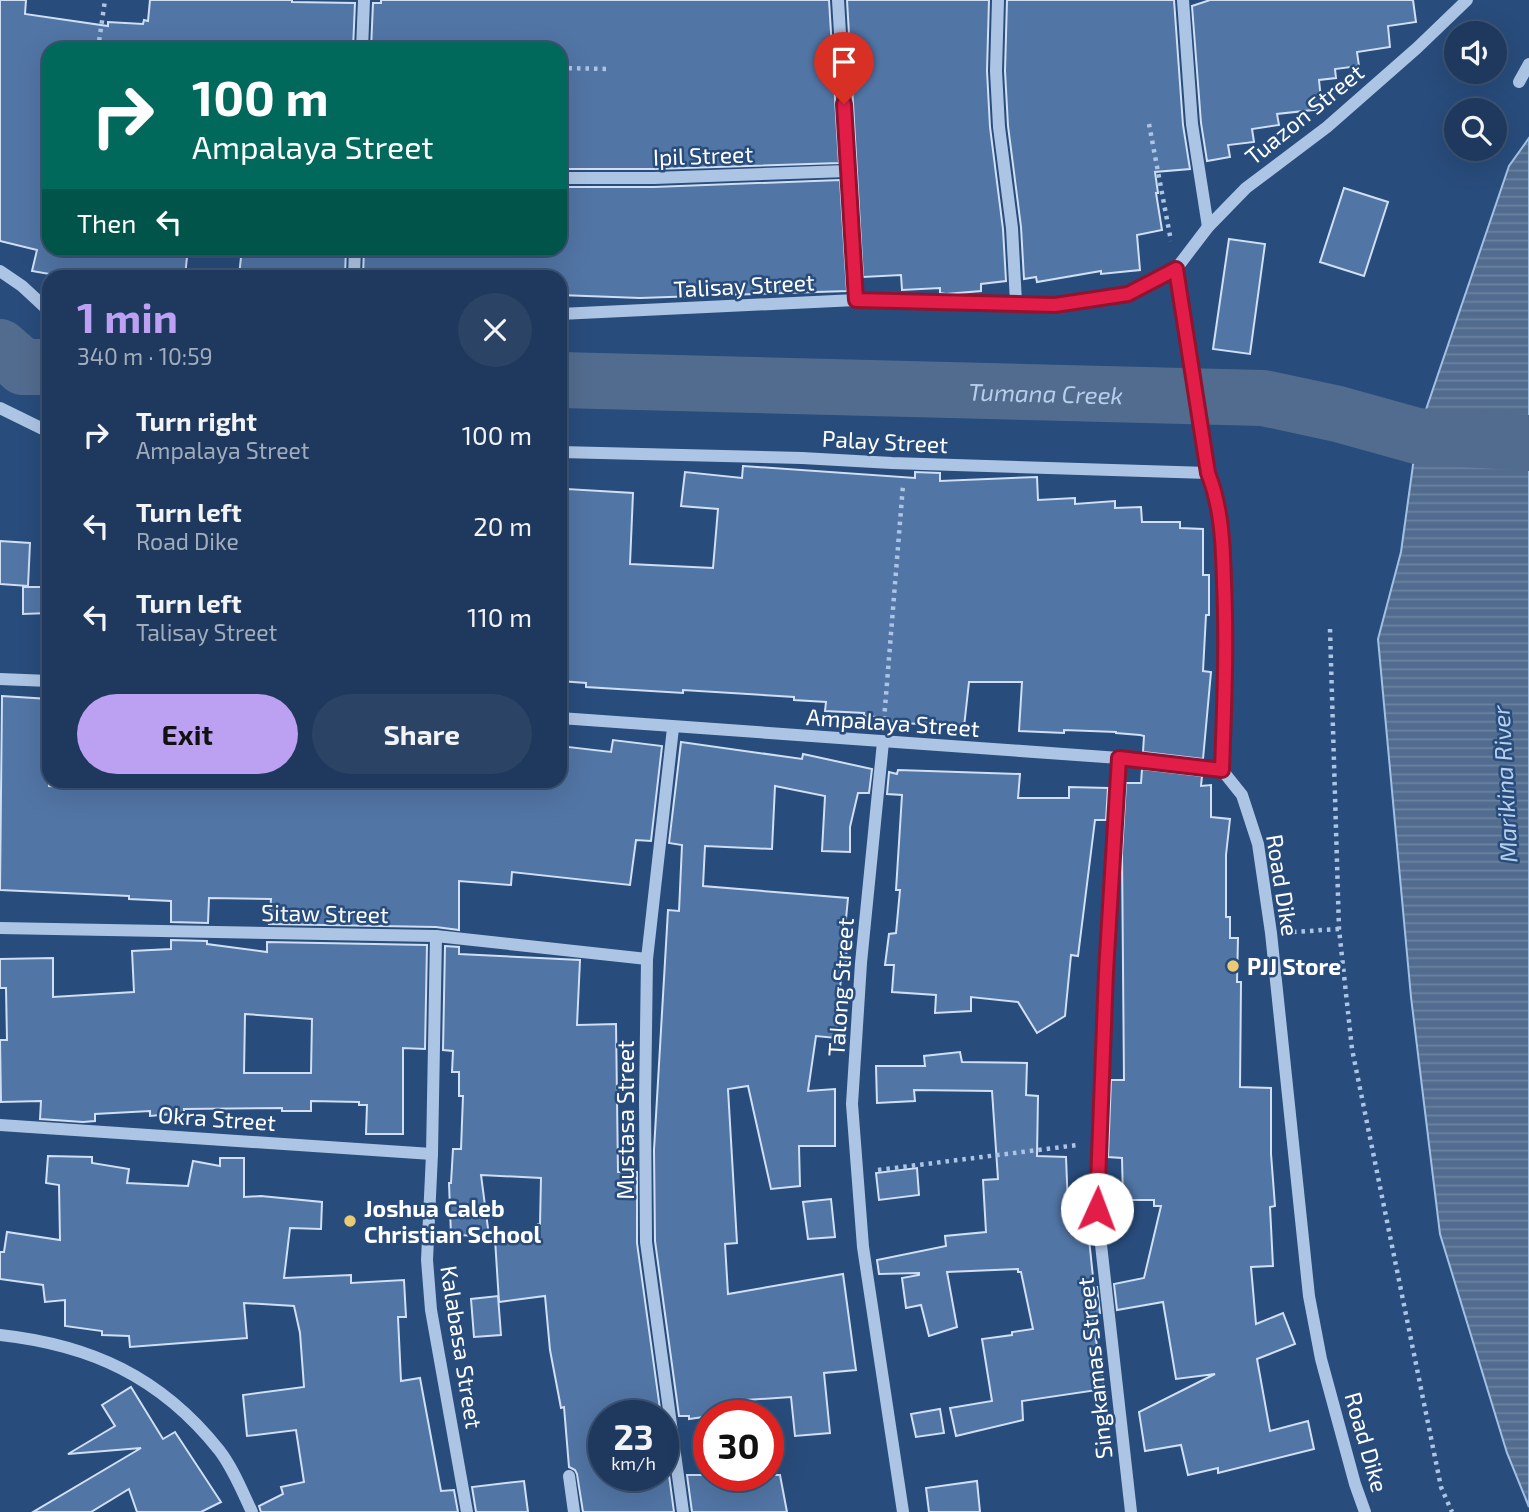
<!DOCTYPE html>
<meta charset="utf-8">
<style>
:root{--surface:#1e395d;--page:#2b4466;--text:#f1f3f6;--muted:#a1acbc;--line:#3c5372;--accent:#bca0f2}
body{margin:0;font-family:"Exo 2",sans-serif;background:var(--page);color:var(--text);height:100vh;display:flex;flex-direction:column;font-size:26px;white-space:nowrap}
*{box-sizing:border-box;margin:0}
p{font-size:23px;color:var(--muted)}
.icon{flex:none;width:38px;height:38px;fill:none;stroke:currentColor;stroke-width:2;stroke-linecap:round;stroke-linejoin:round}
.map{position:relative;flex:1;overflow:hidden}
.drawer{position:absolute;left:42px;top:270px;width:525px;height:518px;display:flex;flex-direction:column;background:var(--surface);border-radius:21px;box-shadow:0 7px 28px #0002,0 0 0 2px var(--line)}
.drawer>*{flex:none}
.guide{position:absolute;left:42px;top:42px;width:525px;height:214px;border-radius:21px;box-shadow:0 7px 28px #0002,0 0 0 2px var(--line);background:#00695c;color:#fff;overflow:hidden}
.fabs{position:absolute;left:1444px;top:21px;display:grid;gap:14px}
.fabs a{display:grid;place-items:center;width:63px;height:63px;border-radius:50%;background:var(--surface);box-shadow:0 7px 28px #0002,0 0 0 2px var(--line);font-size:35px}
.speed{position:absolute;left:588px;top:1400px;display:flex;gap:14px;font-size:35px;font-weight:700;text-align:center}
.speed>*{display:grid;place-content:center;width:91px;height:91px;border-radius:50%;background:var(--surface);box-shadow:0 7px 28px #0002,0 0 0 2px var(--line);line-height:1}
.speed small{font-size:18px;font-weight:400}
.speed .limit{border:10px solid #d22;background:#fff;color:#111}
.pin{position:absolute;display:grid;place-items:center;width:60px;height:60px;color:#fff;margin:-72px -30px;border-radius:50% 50% 50% 0;rotate:-45deg;box-shadow:0 0 7px #0007}
.pin .icon{rotate:45deg}
.me{position:absolute;width:77px;margin:-38px;rotate:2deg;stroke-linejoin:round;filter:drop-shadow(0 0 5px #0008)}
.turn{display:flex;align-items:center;gap:24px;height:147px;padding:0 35px;font-size:32px}
.turn .icon{width:91px;height:91px;stroke-width:2.5}
.turn b{display:block;font-size:49px;line-height:60px}
.then{display:flex;align-items:center;height:66px;padding:0 35px;background:#0003;gap:14px;font-size:26px}
.round{display:grid;place-items:center;flex:none;width:74px;height:74px;border-radius:37px;background:var(--page)}
.overview{display:flex;align-items:center;justify-content:space-between;height:119px;padding:0 35px}
h1{font-size:42px;font-weight:700;line-height:52px;color:var(--accent)}
.primary-button{display:flex;gap:14px;margin-top:auto;padding:14px 35px}
.primary-button a{flex:1;height:80px;border-radius:42px;background:var(--accent);color:#111;font-size:28px;font-weight:700;line-height:80px;text-align:center}
.primary-button a+a{background:var(--page);color:var(--text)}
ul{padding:0;list-style:none}
li{display:flex;align-items:center;gap:21px;height:91px;padding:0 35px}
li div{flex:1}
li b{display:block;font-size:26px}
li em{font-style:normal}
.map>svg:first-child{display:block}
.water{fill:url(#water-rules);stroke:#a2c0e4;stroke-width:2}
.lines{fill:none;stroke-linecap:round;stroke-linejoin:round}
.river{stroke:#526c8f;stroke-width:56}
.building{fill:#5175a5;stroke:#d0dff4;stroke-width:2;fill-rule:evenodd}
.path{stroke:#adc5e4;stroke-width:4.5;stroke-dasharray:3.5 5;stroke-linecap:butt}
.minor{stroke:#adc5e4;stroke-width:12}
.route-casing{stroke:#92132f;stroke-width:18}
.route{stroke:#e11d48;stroke-width:12}
.poi-dot{fill:#ebca74;stroke:#284c7c;stroke-width:2.5}
.labels{text-anchor:middle;dominant-baseline:central;stroke-width:5;stroke-linejoin:round;paint-order:stroke}
.street-label{font-size:23px;fill:#fff;stroke:#284c7c}
.poi-label{font-size:23px;font-weight:bold;fill:#fff;stroke:#284c7c;text-anchor:start}
.water-label{font-size:24px;font-style:italic;fill:#b8cfec;stroke:#284c7c}
</style>
<div class="map">
<svg width="1529" height="1512" viewBox="0 0 1529 1512">
<defs>
<pattern id="water-rules" width="6" height="5" patternUnits="userSpaceOnUse" patternTransform="scale(1.75)"><rect width="6" height="5" fill="#526c8f"/><path d="M0 2.5h6" fill="none" stroke="#6c82a0"/></pattern>
</defs>
<rect width="100%" height="100%" fill="#284c7c"/>
<path class="water" d="M1529,138V1507L1507,1453L1440,1234L1411,997L1378,639L1401,552L1417,436L1509,166Z"/>
<g class="lines">
<g class="river">
<path d="M0,347L23,367H49"/>
<path id="s1" d="M560,380L1263,398L1338,414L1417,436L1529,443"/>
</g>
</g>
<g class="building">
<path d="M0,0H26L25,14L108,26V22L143,24L144,20L148,21L150,0H292V2L355,3L353,49H214L169,46L168,49H49V248H188L185,276H61L32,271L37,250L0,241Z"/>
<path d="M381,0H829L839,163L654,169H560V49H371L373,3H381Z"/>
<path d="M847,0H989L987,71L990,127L1003,229L1006,281L981,284V291L946,294L940,293V288L902,290L901,275L863,277Z"/>
<path d="M1007,0H1174L1183,125L1190,169L1155,172L1158,193H1156L1162,230L1137,235L1140,270L1101,274V271L1037,282L1036,277L1024,279L1021,227L1008,126L1005,71Z"/>
<path d="M1210,0H1413L1416,22L1388,26L1390,47L1357,52L1359,66L1335,69L1336,78L1319,80L1322,109L1277,114L1279,125L1252,129L1254,142L1228,145L1230,157L1207,161L1201,123L1192,6Z"/>
<path d="M840,180L847,291L640,298L560,295V276H363L364,248H560V187H654Z"/>
<path d="M1344,188L1388,202L1364,276L1320,262Z"/>
<path d="M1229,239L1265,244L1250,354L1213,349Z"/>
<path d="M242,248H346L345,276H239Z"/>
<path d="M743,466L915,478V472L940,473V481L1037,477L1038,500L1075,498V504L1115,501V508L1141,507L1142,522H1180V528L1203,529V575H1209V615H1206L1203,671L1211,672L1203,759L1143,752L1144,736L1140,735L1116,733V732L1064,730V733L1019,731L1022,682H969L964,727L889,722V718L864,716V713L825,711L826,702L794,700V697L683,690V693L586,687V683L560,681L564,614H560V581L567,489L633,493L630,564L713,568L718,509L681,506L685,472L742,478Z"/>
<path d="M0,541L30,543L28,586L0,584Z"/>
<path d="M23,587H49V613L23,614Z"/>
<path d="M2,696L49,699V786L122,789V780H373V784L426,788V783H457V780H560V746L611,752L613,740L662,746L651,841L636,840L630,885L512,872L511,885L459,881V930L436,927L269,924L271,899L209,898L208,923L171,922V901L129,899V896L0,890Z"/>
<path d="M681,742L802,759L803,754L872,769L869,793H858L850,827V852L822,851L825,796L775,786L772,849L705,846L703,886L848,898L844,940L847,939L846,965H842L836,1038L816,1036L808,1091L835,1089V1146H799L800,1186L771,1189L748,1086L728,1089L737,1243L725,1244L728,1294L843,1274L856,1370L824,1373L830,1433L795,1436L791,1397L731,1401L732,1413L689,1419V1416H679L655,1241L654,1150L668,910L679,911L682,845L669,843Z"/>
<path d="M1142,769L1202,776L1201,786L1211,785V817L1230,819L1226,855V917H1230V938H1238L1237,982H1241L1240,1087L1271,1088V1154L1275,1206L1270,1207L1273,1266L1251,1267L1256,1324L1283,1313L1295,1344L1257,1359L1270,1431L1308,1421L1314,1449L1218,1473V1468L1188,1475L1181,1445L1145,1451L1139,1412L1215,1374L1176,1379L1163,1302L1117,1310L1114,1284L1144,1278L1161,1206H1154V1200H1123L1122,1158L1108,1157L1111,1080H1124L1122,853L1126,783H1141Z"/>
<path d="M898,770L1020,774L1018,798H1069V787L1108,788L1106,820H1095L1078,956L1071,955L1065,1016L1037,1033L1018,1002L971,997V1011L935,1013L936,995L892,992L894,965H885L889,934L896,933L900,890H896L902,795L887,794L889,772L897,774Z"/>
<path d="M171,940L207,941V944L267,952V942L427,945L425,1049L403,1048V1134H366L367,1105H359V1102L311,1101V1111H282V1108L184,1109V1113L150,1116V1111L95,1114V1121L83,1122L40,1119L41,1101L1,1102L0,1040H7L6,988H0V959L53,958V997L134,992L132,951L171,949ZM245,1014L312,1019L311,1073H244Z"/>
<path d="M445,946L459,947V954L580,960L577,1025L616,1024L618,1172H637V1243L661,1416H604V1475H669L674,1512H583L577,1474L575,1470L569,1467L564,1407L561,1408L550,1350L545,1296L499,1302L495,1239L539,1238L538,1224H540L541,1178L481,1175L489,1236L451,1235L449,1183H451L453,1149H461L463,1096H459V1072H452L453,1051L443,1050Z"/>
<path d="M960,1052L962,1062L1027,1063L1026,1095L1038,1096L1037,1156L1066,1157L1069,1231L1088,1229L1094,1287H1097L1100,1313L1092,1315L1104,1389L1022,1401L1023,1420L956,1436L950,1408L992,1401L982,1339L1012,1335V1332L1033,1329L1021,1272H1018V1269L947,1272L957,1327L929,1336L921,1305L906,1308L902,1278L919,1275V1273L879,1274L877,1260L946,1246L945,1236L986,1232L983,1180L998,1179L992,1091L914,1090L915,1101L877,1103L876,1066H925L924,1056Z"/>
<path d="M48,1156L92,1157V1163L129,1169L127,1183L188,1186L193,1161L220,1166V1158H244V1197L261,1196L322,1202L321,1229L290,1228L284,1278L351,1275V1283L404,1280L406,1317H398L401,1381L420,1378L441,1491L454,1490L458,1512H261L259,1506L283,1494L281,1487L304,1482L296,1430L247,1436L243,1395L304,1387L300,1333L294,1306L244,1303L247,1338L130,1347L129,1336L102,1335V1331L65,1326V1300L45,1302L43,1285L0,1279V1252H4L7,1232L60,1240L59,1185L46,1183Z"/>
<path d="M917,1168L919,1195L879,1200L876,1173Z"/>
<path d="M831,1199L835,1237L808,1239L803,1202Z"/>
<path d="M498,1296L501,1335L474,1337L471,1299Z"/>
<path d="M131,1387L163,1439L175,1432L221,1502L201,1512H137L129,1489L91,1512H33L141,1448L68,1454L115,1426L102,1405Z"/>
<path d="M940,1409L944,1433L916,1437L911,1414Z"/>
<path d="M687,1475H780L787,1512H692Z"/>
<path d="M524,1481L528,1512H476L472,1487Z"/>
<path d="M977,1481L980,1512H929L926,1488Z"/>
</g>
<g class="lines">
<g class="path">
<path d="M98,49L105,0"/>
<path d="M560,68L609,69"/>
<path d="M1149,124L1171,241"/>
<path d="M1330,629L1339,929L1352,1049L1441,1487L1452,1512"/>
<path d="M884,720L903,485"/>
<path d="M1293,932L1339,929"/>
<path d="M878,1170L1078,1145"/>
</g>
<g class="minor">
<path d="M838,0L856,300"/>
<path d="M998,0L996,71L999,127L1012,228L1016,302"/>
<path d="M1183,0L1192,124L1208,227"/>
<path d="M362,49L364,0"/>
<path d="M1519,82L1529,64"/>
<path d="M560,178H654L847,171"/>
<path d="M1176,269L1208,473C1222,509 1223,545 1224,583C1227,646 1225,708 1222,770L1242,795L1258,844L1271,933L1309,1296L1321,1359L1355,1484L1365,1512"/>
<path d="M0,271L22,286L49,311"/>
<path d="M354,276L355,248"/>
<path d="M560,314L856,300L1055,305L1128,294L1176,269L1208,227L1246,188L1327,127L1417,48L1467,0"/>
<path d="M0,408L49,432"/>
<path d="M560,452L802,458L892,463L1208,473"/>
<path d="M0,679L49,681"/>
<path d="M560,718L1119,758L1222,770"/>
<path d="M673,728L647,959L645,1102L646,1242L683,1512"/>
<path d="M883,742L861,963L852,1104L863,1247L903,1512"/>
<path d="M1119,758L1106,972L1097,1209L1131,1512"/>
<path d="M0,928L436,936L647,959"/>
<path d="M436,936L432,1154L427,1260L431,1310L467,1512"/>
<path d="M0,1125L432,1154"/>
<path d="M0,1335C91,1345 161,1377 219,1450C233,1468 242,1491 252,1512"/>
<path d="M569,1476L574,1512"/>
</g>
</g>
<g class="lines">
<g class="route-casing">
<path id="route" d="M844,104L856,300L1055,305L1128,294L1176,269L1208,473C1222,509 1223,545 1224,583C1227,646 1224,708 1222,770L1119,758L1106,972L1097,1209"/>
</g>
<use href="#route" class="route"/>
</g>
<g class="poi-dot">
<circle cx="1233" cy="966" r="7"/>
<circle cx="350" cy="1221" r="7"/>
</g>
<g class="labels">
<g class="street-label">
<text transform="translate(1304 114) rotate(-39)">Tuazon Street</text>
<text transform="translate(703 155) rotate(-2)">Ipil Street</text>
<text transform="translate(744 285) rotate(-3)">Talisay Street</text>
<text transform="translate(885 441) rotate(3)">Palay Street</text>
<text transform="translate(893 722) rotate(4)">Ampalaya Street</text>
<text transform="translate(1283 885) rotate(81)">Road Dike</text>
<text transform="translate(325 913) rotate(1)">Sitaw Street</text>
<text transform="translate(840 987) rotate(-86)">Talong Street</text>
<text transform="translate(217 1118) rotate(4)">Okra Street</text>
<text transform="translate(625 1120) rotate(-90)">Mustasa Street</text>
<text transform="translate(462 1347) rotate(81)">Kalabasa Street</text>
<text transform="translate(1094 1368) rotate(-96)">Singkamas Street</text>
<text transform="translate(1367 1442) rotate(74)">Road Dike</text>
</g>
<g class="poi-label">
<text x="1247" y="966">PJJ Store</text>
<text x="364" y="1208">Joshua Caleb<tspan x="364" dy="26">Christian School</tspan></text>
</g>
<g class="water-label">
<text stroke="none"><textPath href="#s1" startOffset="486">Tumana Creek</textPath></text>
<text transform="translate(1504 784) rotate(-93)">Marikina River</text>
</g>
</g>
</svg>
<div class="fabs">
<a><svg class="icon" aria-label="sound" viewBox="0 0 24 24"><path d="M4 9h4l5-4v14l-5-4H4zM17 9q2 3 0 6"/></svg></a>
<a><svg class="icon" aria-label="search" viewBox="0 0 24 24"><circle cx="10" cy="10" r="6"/><path d="M15 15l6 6"/></svg></a>
</div>
<div class="speed"><div>23<small>km/h</small></div><div class="limit">30</div></div>
<div class="pin" style="left:844px;top:104px;background:#d93025"><svg class="icon" aria-label="arrive" viewBox="0 0 24 24"><path d="M6 21V4h12l-3 4 3 4H6"/></svg></div>
<svg class="me" style="left:1097px;top:1209px" viewBox="-20 -20 40 40"><circle r="19" fill="#fff"/><path d="M0-13L10 11 0 6-10 11z" fill="#e11d48"/></svg>
<div class="guide">
<div class="turn"><svg class="icon" aria-label="right" viewBox="0 0 24 24"><path d="M7 20v-9h11M14 6l5 5-5 5"/></svg><div><b>100 m</b>Ampalaya Street</div></div>
<div class="then">Then<svg class="icon" aria-label="left" viewBox="0 0 24 24"><path d="M17 20v-9H6M10 6l-5 5 5 5"/></svg></div>
</div>
<section class="drawer">
<div class="overview"><div><h1>1 min</h1><p>340 m · 10:59</p></div><a class="round"><svg class="icon" aria-label="close" viewBox="0 0 24 24"><path d="M6 6l12 12M18 6L6 18"/></svg></a></div>
<ul>
<li><svg class="icon" aria-label="right" viewBox="0 0 24 24"><path d="M7 20v-9h11M14 6l5 5-5 5"/></svg><div><b>Turn right</b><p>Ampalaya Street</p></div><em>100 m</em></li>
<li><svg class="icon" aria-label="left" viewBox="0 0 24 24"><path d="M17 20v-9H6M10 6l-5 5 5 5"/></svg><div><b>Turn left</b><p>Road Dike</p></div><em>20 m</em></li>
<li><svg class="icon" aria-label="left" viewBox="0 0 24 24"><path d="M17 20v-9H6M10 6l-5 5 5 5"/></svg><div><b>Turn left</b><p>Talisay Street</p></div><em>110 m</em></li>
</ul>
<div class="primary-button"><a>Exit</a><a>Share</a></div>
</section>
</div>
